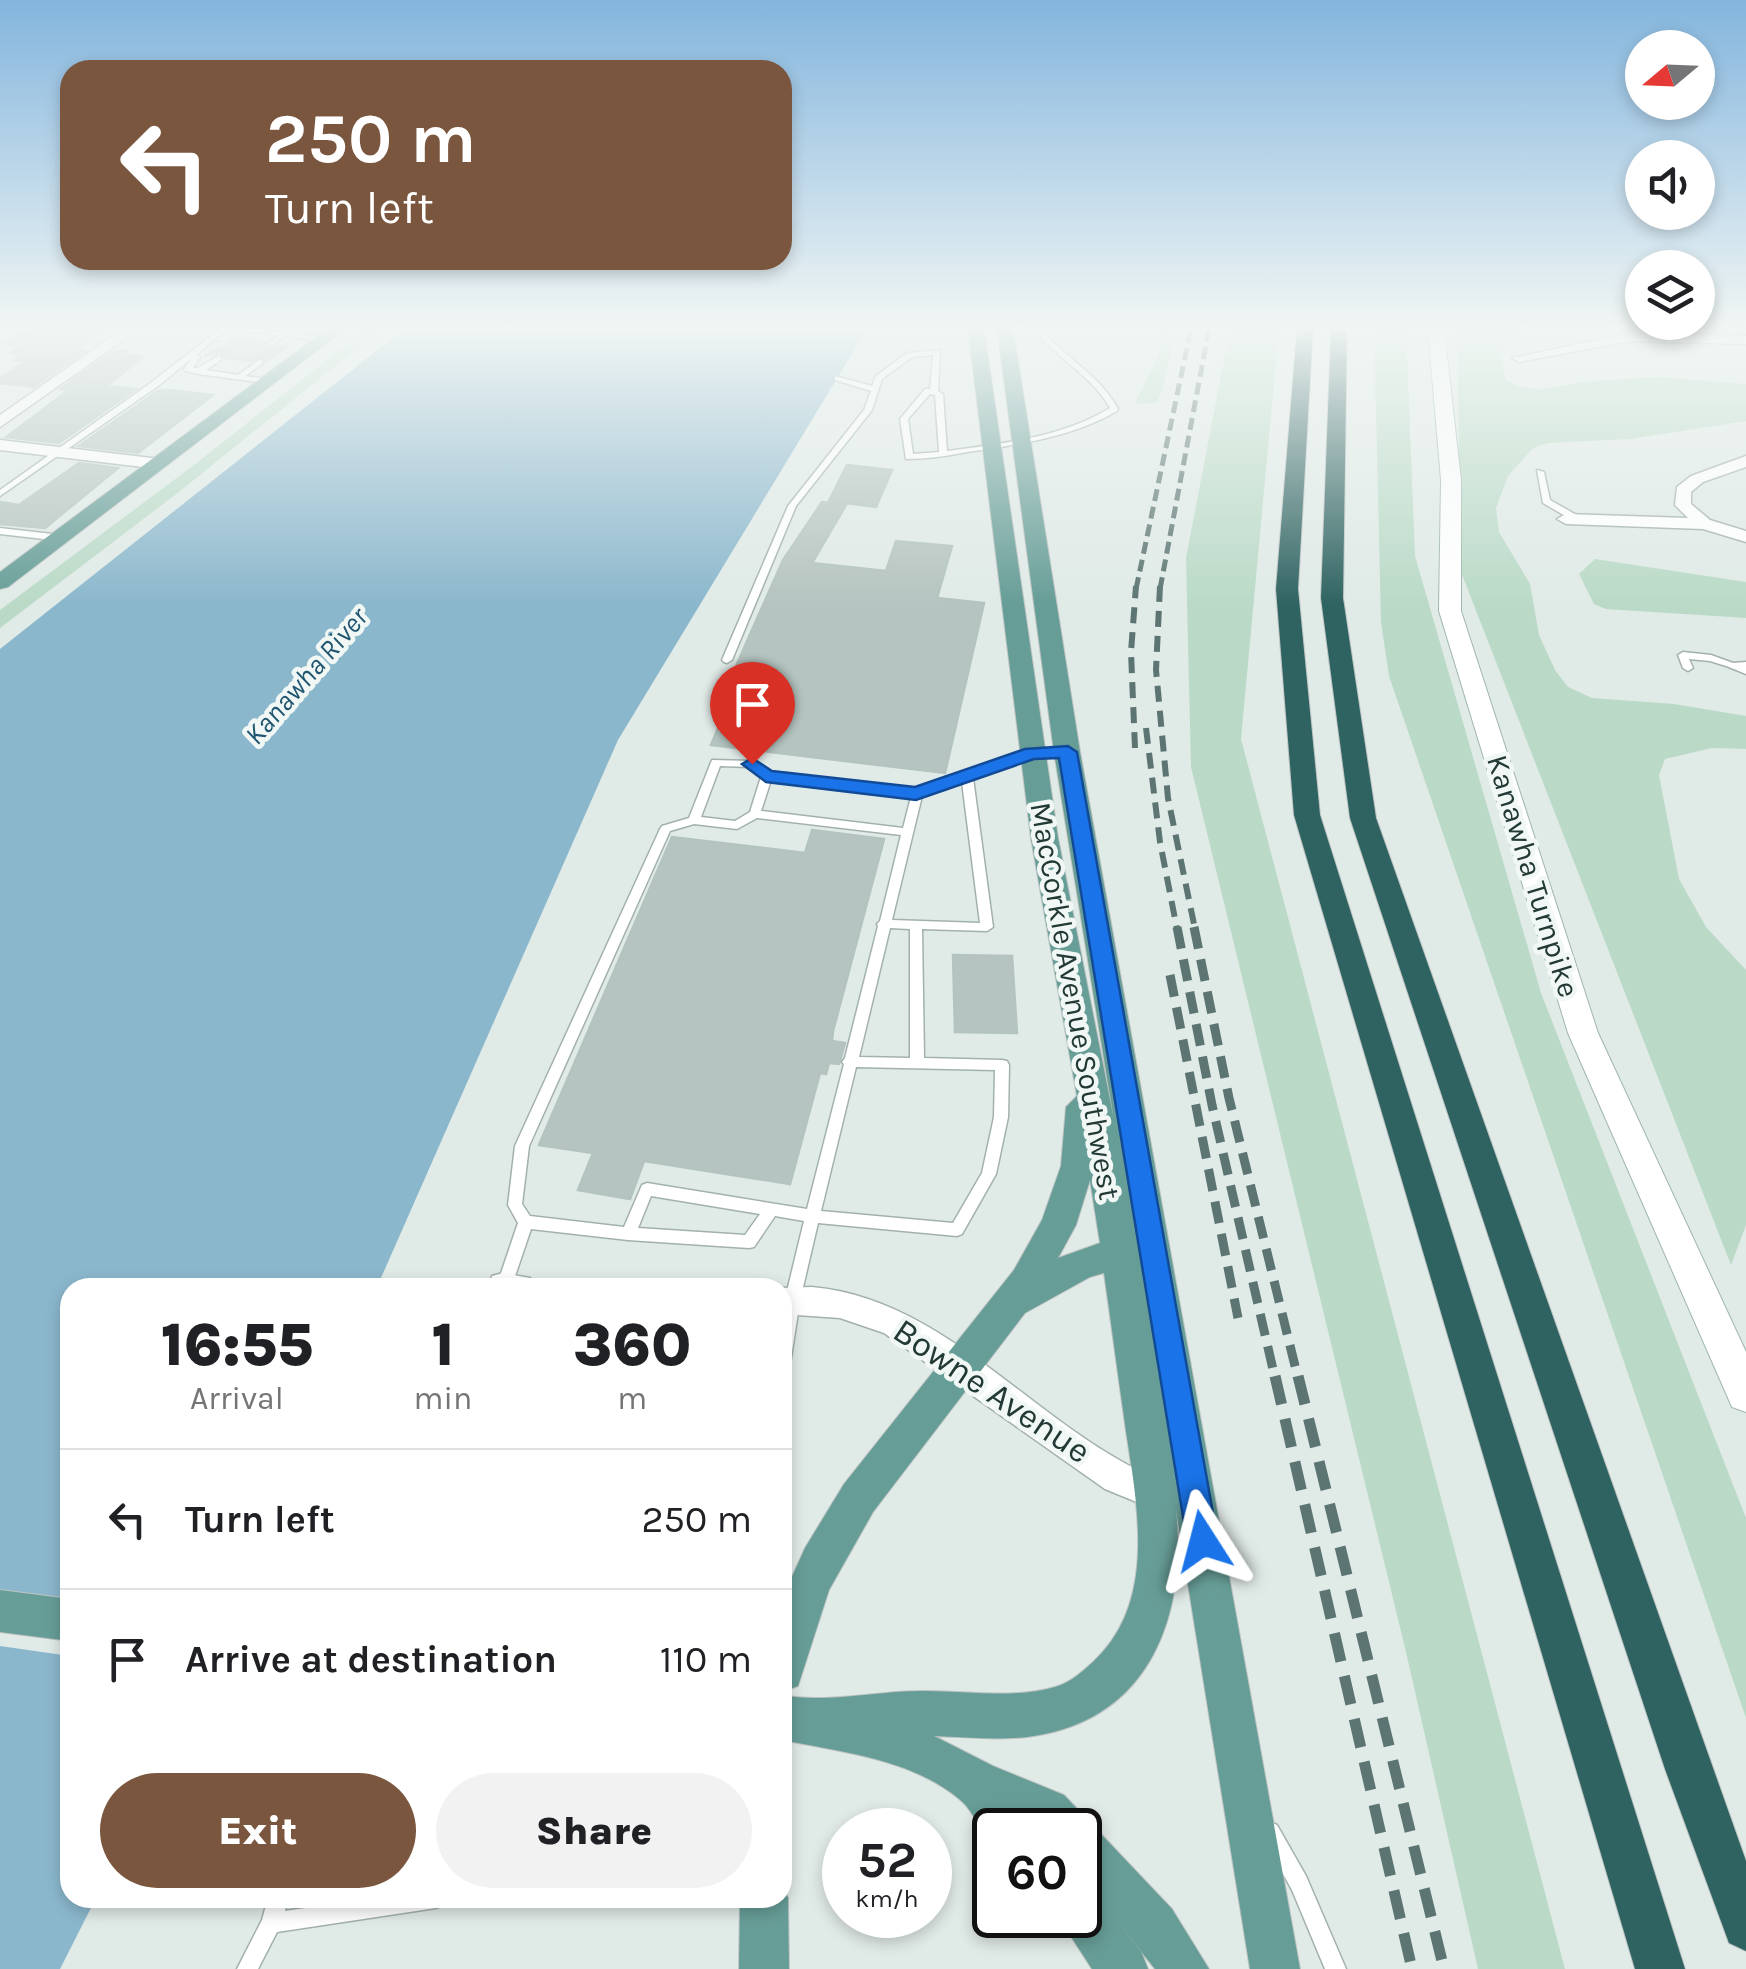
<!DOCTYPE html>
<style>
:root{--surface:#fff;--page:#f2f2f2;--text:#202124;--muted:#757577;--line:#e0e0e0;--accent:#7a563f}
body{margin:0;font-family:Karla,sans-serif;background:var(--page);color:var(--text);height:100vh;display:flex;flex-direction:column;font-size:38px;white-space:nowrap}
*{box-sizing:border-box;margin:0}
p{font-size:32px;color:var(--muted)}
.icon{flex:none;width:55px;height:55px;fill:none;stroke:currentColor;stroke-width:2;stroke-linecap:round;stroke-linejoin:round}
.map{position:relative;flex:1;overflow:hidden}
.panel{position:absolute;left:60px;top:1278px;width:732px;height:630px;display:flex;flex-direction:column;background:var(--surface);border-radius:30px;box-shadow:0 5px 15px #0003}
.panel>*{flex:none}
.guide{position:absolute;left:60px;top:60px;width:732px;height:210px;border-radius:30px;box-shadow:0 5px 15px #0003;background:#7a563f;color:#fff;overflow:hidden}
.needle{width:65px;rotate:251deg}
.fabs{position:absolute;left:1625px;top:30px;display:grid;gap:20px}
.fabs a{display:grid;place-items:center;width:90px;height:90px;border-radius:50%;background:var(--surface);box-shadow:0 5px 15px #0003;font-size:50px}
.speed{position:absolute;left:822px;top:1808px;display:flex;gap:20px;font-size:50px;font-weight:700;text-align:center}
.speed>*{display:grid;place-content:center;width:130px;height:130px;border-radius:50%;background:var(--surface);box-shadow:0 5px 15px #0003;line-height:1}
.speed small{font-size:25px;font-weight:400}
.speed .limit{border:5px solid #111;border-radius:15px;background:#fff;color:#111}
.pin{position:absolute;display:grid;place-items:center;width:85px;height:85px;color:#fff;margin:-102px -42px;border-radius:50% 50% 50% 0;rotate:-45deg;box-shadow:0 0 10px #0007}
.pin .icon{rotate:45deg}
.me{position:absolute;width:110px;margin:-55px;rotate:351deg;stroke-linejoin:round;filter:drop-shadow(0 0 8px #0008)}
.turn{display:flex;align-items:center;gap:35px;height:210px;padding:0 40px;font-size:45px}
.turn .icon{width:130px;height:130px;stroke-width:2.5}
.turn b{display:block;font-size:70px;line-height:85px}
.eta{display:flex;justify-content:space-evenly;align-items:center;height:170px;text-align:center}
.eta b{font-size:60px;font-weight:800;line-height:70px}
.button{display:flex;gap:20px;margin-top:auto;padding:20px 40px}
.button a{flex:1;height:115px;border-radius:60px;background:var(--accent);color:#fff;font-size:40px;font-weight:800;line-height:115px;text-align:center}
.button a+a{background:var(--page);color:var(--text)}
ul{padding:0;list-style:none}
li{display:flex;align-items:center;gap:30px;height:140px;padding:0 40px;border-top:2px solid var(--line)}
li div{flex:1}
li b{display:block;font-size:38px}
li em{font-style:normal}
.map>svg:first-child{display:block}
.green{fill:#badac7}
.water{fill:#8bb7cc}
.pier{fill:#e0eae7}
.building{fill:#b5c4c0;stroke:#b3c3bf;stroke-width:2.5}
.lines{fill:none;stroke-linecap:round;stroke-linejoin:round}
.service-casing{stroke:#a3b1ae;stroke-width:3}
.minor-casing{stroke:#a3b1ae;stroke-width:3}
.secondary-casing{stroke:#a0b5b0;stroke-width:2}
.primary-casing{stroke:#bdc4c3;stroke-width:2}
.motorway-casing{stroke:#bdc4c3;stroke-width:2}
.service{fill:#fff;fill-rule:evenodd}
.minor{fill:#fff;fill-rule:evenodd}
.secondary{fill:#fff;fill-rule:evenodd}
.primary{fill:#679d97;fill-rule:evenodd}
.motorway{fill:#2f6361;fill-rule:evenodd}
.rail-far3{stroke:#5c7572;stroke-width:5;stroke-dasharray:12 6;stroke-linecap:butt}
.rail-far2{stroke:#5c7572;stroke-width:6;stroke-dasharray:16 9;stroke-linecap:butt}
.rail-far1{stroke:#5c7572;stroke-width:9;stroke-dasharray:22 11;stroke-linecap:butt}
.rail{stroke:#5c7572;stroke-width:11;stroke-dasharray:29 15;stroke-linecap:butt}
.route{fill:#1a73e8;stroke:#114b97;stroke-width:2.5}
.labels{text-anchor:middle;dominant-baseline:central;stroke-width:9;stroke-linejoin:round;paint-order:stroke}
.far-water-label{font-size:28px;font-style:italic;fill:#205670;stroke:#f0f7f4}
.street-label{font-size:30px;fill:#223936;stroke:#f0f7f4}
.near-street-label{font-size:35px;fill:#223936;stroke:#f0f7f4}
</style>
<div class="map">
<svg width="1746" height="1969" viewBox="0 0 1746 1969">
<rect width="100%" height="100%" fill="#e0eae7"/>
<g class="green">
<path d="M366,329H381L179,492L0,628V610L194,465Z"/>
<path d="M1161,329H1175L1163,388L1156,403L1135,404L1159,353Z"/>
<path d="M1230,329H1279L1241,739L1565,1969H1478L1406,1652L1191,767L1186,558Z"/>
<path d="M1374,329H1406L1415,556L1541,993L1746,1518V1718L1389,676L1381,622Z"/>
<path d="M1457,329H1525L1500,351L1506,380L1521,387L1541,389L1589,381L1659,377L1746,384V421L1630,439L1547,443L1532,449L1508,476L1496,508L1499,532L1530,584L1539,635L1555,670L1568,687L1592,698L1674,704L1746,716V749L1712,748L1665,759L1659,775L1679,879L1706,927L1746,970V1225L1731,1265L1461,572Z"/>
<path d="M1595,559L1746,582V618L1606,609L1594,604L1579,574Z"/>
</g>
<path class="water" d="M404,329H867L618,740L377,1287L70,1288V1898H96L60,1969H0V649Z"/>
<path class="pier" d="M0,1594L70,1605V1656L0,1646Z"/>
<g class="building">
<path d="M31,329H104L77,348L85,351L34,387L0,383V379L26,361L14,360L22,354L11,353L21,346L5,344Z"/>
<path d="M237,339L265,342L270,348L289,345L266,362L262,356L251,361L225,358L221,352L204,356Z"/>
<path d="M125,350L129,355L144,356L106,386L136,389L59,443L6,437L69,390L60,389L111,353Z"/>
<path d="M168,390L213,395L138,453L79,446L158,391Z"/>
<path d="M79,463L118,468L45,528L0,524V502L19,505Z"/>
<path d="M847,465L892,470L876,507L829,501Z"/>
<path d="M822,502L846,505L812,563L886,571L896,541L952,546L937,598L984,603L945,773L711,745L745,664H737L783,560Z"/>
<path d="M812,830L884,839L833,1031L832,1041L845,1043L839,1064L829,1063L826,1074L820,1073L790,1184L644,1161L630,1199L578,1190L593,1153L539,1145L672,837L805,853Z"/>
<path d="M953,955L1012,956L1017,1033L955,1032Z"/>
</g>
<g class="lines">
<g class="service-casing">
<g id="service">
<path d="M220,329H227L196,355L200,357L193,368H198L218,356H221V360L206,370L238,375L259,360H262V364L245,376L272,380V384L198,374L185,371L184,369L191,359L158,386L0,496V490L152,382Z"/>
<path d="M240,329H261L329,339L325,341L285,336L272,345L268,343L278,335C257,332 242,329 223,341L217,340L231,331Z"/>
<path d="M1035,329H1041C1065,358 1100,375 1118,409L1117,411C1073,437 1017,445 967,452C947,456 928,459 906,459L900,419L925,389H930L933,355L912,357L882,379L872,410L796,506L732,660L727,663L724,662L722,660L788,506L864,410L871,391L835,380V376L872,386L876,376L907,353L940,350L938,391L943,394L947,451C1001,444 1063,437 1110,408C1092,375 1056,359 1035,329ZM930,394L935,395L939,452L913,454L908,419Z"/>
<path d="M1537,470L1544,472L1550,500L1580,517V521H1574L1543,503Z"/>
<path d="M0,528L61,535L65,538L61,541L0,534Z"/>
<path d="M1683,652L1711,655L1744,667L1739,670L1710,661L1689,659L1693,668L1688,671L1683,668L1678,655Z"/>
<path d="M1067,749L1072,752L1071,754L1033,756L973,778L993,927L987,931L922,929L924,1058L1002,1060L1007,1061L1009,1065L1008,1117L996,1174L962,1234L957,1236L818,1223L800,1300L790,1364L788,1369L782,1371V1312L804,1221L775,1216L754,1247L749,1248L628,1240L531,1229L511,1288H496L518,1223L508,1205L515,1146L660,829L662,826L689,818L712,760L752,761L770,773L916,790L1028,751ZM720,766L749,767L761,777L750,812L735,821L701,817ZM771,780L911,797L903,828L761,811ZM962,782L980,923L892,920L922,796ZM757,818L901,835L880,921L877,924L878,926L845,1058L842,1062L844,1064L807,1209L647,1183L642,1185L624,1227L530,1216L522,1204L529,1146L670,831L694,824L737,829ZM890,928L910,929V1058L859,1057ZM856,1067L995,1070L994,1117L982,1173L953,1223L821,1211ZM651,1196L760,1214L745,1235L638,1228Z"/>
<path d="M1270,1822L1277,1825L1306,1876L1346,1969H1325L1292,1890L1260,1832L1263,1825Z"/>
<path d="M268,1898H288L285,1911L372,1898H446L443,1905L436,1908L277,1932L258,1969H237L262,1920Z"/>
</g>
</g>
<g class="minor-casing">
<g id="minor">
<path d="M123,329H139L0,427V415Z"/>
<path d="M1630,333L1746,336V344L1630,341L1519,362L1512,358Z"/>
<path d="M0,440L160,459L168,464L160,469L0,450Z"/>
<path d="M1746,456V467L1703,482L1691,492V504L1710,520L1746,531V542L1703,529L1566,524L1557,519L1566,514L1688,518L1675,505L1677,487L1691,476Z"/>
<path d="M1746,662V674L1729,667L1732,663Z"/>
<path d="M503,1273L530,1278L534,1288H489L492,1276Z"/>
<path d="M812,1287C937,1298 1023,1409 1128,1465C1144,1473 1162,1478 1178,1485L1183,1497L1178,1509L1166,1514L1105,1489L884,1333L840,1318L782,1314V1288H779Z"/>
</g>
</g>
<g class="secondary-casing">
<path id="secondary" d="M1428,329H1444L1461,480V611L1598,1033L1746,1352V1412L1732,1407L1568,1033L1439,611L1441,480Z"/>
</g>
<g class="primary-casing">
<g id="primary">
<path d="M327,329H345L8,587L0,589V572Z"/>
<path d="M968,329H984L1058,838L1114,1120L1054,752L997,329H1013L1080,752L1300,1969H1250L1176,1510C1187,1614 1151,1718 1034,1736C1002,1741 967,1737 934,1736L993,1766L1064,1795L1172,1909L1209,1969H1155L1116,1920L1141,1951L1148,1969H1092L1057,1915H1080V1888L1092,1893L1080,1879V1830H995V1848C981,1834 974,1810 958,1798C910,1759 842,1752 782,1740V1695C827,1704 880,1690 926,1691C968,1691 1014,1699 1055,1687C1070,1683 1082,1672 1093,1662C1161,1599 1135,1498 1124,1417C1117,1369 1111,1321 1104,1273L1090,1277L1025,1313L873,1512L829,1590L798,1686L782,1692V1599L805,1548L844,1484L1014,1270L1042,1220L1061,1166L1066,1107L1077,1096L1031,838ZM1090,1180L1100,1243L1058,1258L1076,1225Z"/>
<path d="M0,1590L70,1599V1641L0,1632Z"/>
<path d="M782,1884L788,1898L789,1969H739L740,1898H782Z"/>
</g>
</g>
<g class="motorway-casing">
<g id="motorway">
<path d="M1297,329H1313L1298,589L1320,815L1685,1969H1635L1294,815L1276,589Z"/>
<path d="M1331,329H1347L1343,598L1376,818L1746,1861V1951L1729,1943L1665,1769L1350,818L1321,598Z"/>
</g>
</g>
<use href="#service" class="service"/>
<use href="#minor" class="minor"/>
<use href="#secondary" class="secondary"/>
<use href="#primary" class="primary"/>
<use href="#motorway" class="motorway"/>
<g class="rail-far3">
<path d="M1136,589L1191,329"/>
<path d="M1160,589L1209,329"/>
</g>
<g class="rail-far2">
<path d="M1160,586L1156,670L1168,798L1195,929"/>
<path d="M1146,728L1160,842L1177,929"/>
<path d="M1135,748L1131,652L1136,586"/>
</g>
<g class="rail-far1">
<path d="M1177,927L1212,1105L1275,1378"/>
<path d="M1194,927L1229,1098L1298,1378"/>
<path d="M1170,975L1238,1318"/>
</g>
<g class="rail">
<path d="M1275,1376L1412,1969"/>
<path d="M1298,1376L1444,1969"/>
</g>
</g>
<linearGradient id="sky" x2="0" y2="1"><stop stop-color="#83b5dd"/><stop offset="0.54" stop-color="#f1f6f4"/><stop offset="1" stop-color="#f1f6f4" stop-opacity="0"/></linearGradient>
<rect width="1746" height="604" fill="url(#sky)"/>
<path class="route" d="M1068,746L1077,752L1218,1541L1214,1552L1203,1557L1192,1552L1187,1541L1059,758L1034,759L916,800L766,782L742,764L752,758L772,771L915,787L1025,749Z"/>
<g class="labels">
<g class="far-water-label">
<text transform="translate(306 676) rotate(-49)">Kanawha River</text>
</g>
<g class="street-label">
<text transform="translate(1533 876) rotate(73)">Kanawha Turnpike</text>
<text transform="translate(1075 1001) rotate(80)">MacCorkle Avenue Southwest</text>
</g>
<g class="near-street-label">
<text transform="translate(992 1391) rotate(34)">Bowne Avenue</text>
</g>
</g>
</svg>
<div class="fabs">
<a><svg class="needle" viewBox="-14 -14 28 28"><path d="M0-13l5 13h-10z" fill="#e53935"/><path d="M0 13l5-13h-10z" fill="#757577"/></svg></a>
<a><svg class="icon" aria-label="sound" viewBox="0 0 24 24"><path d="M4 9h4l5-4v14l-5-4H4zM17 9q2 3 0 6"/></svg></a>
<a><svg class="icon" aria-label="layers" viewBox="0 0 24 24"><path d="M12 4l9 5-9 5-9-5zM3 14l9 5 9-5"/></svg></a>
</div>
<div class="speed"><div>52<small>km/h</small></div><div class="limit">60</div></div>
<div class="pin" style="left:752px;top:764px;background:#d93025"><svg class="icon" aria-label="arrive" viewBox="0 0 24 24"><path d="M6 21V4h12l-3 4 3 4H6"/></svg></div>
<svg class="me" style="left:1203px;top:1541px" viewBox="-20 -20 40 40"><path d="M0-17L14 15 0 8-14 15z" fill="#1a73e8" stroke="#fff" stroke-width="4"/></svg>
<div class="guide">
<div class="turn"><svg class="icon" aria-label="left" viewBox="0 0 24 24"><path d="M17 20v-9H6M10 6l-5 5 5 5"/></svg><div><b>250 m</b>Turn left</div></div>
</div>
<section class="panel">
<div class="eta">
<div><b>16:55</b><p>Arrival</p></div>
<div><b>1</b><p>min</p></div>
<div><b>360</b><p>m</p></div>
</div>
<ul>
<li><svg class="icon" aria-label="left" viewBox="0 0 24 24"><path d="M17 20v-9H6M10 6l-5 5 5 5"/></svg><div><b>Turn left</b></div><em>250 m</em></li>
<li><svg class="icon" aria-label="arrive" viewBox="0 0 24 24"><path d="M6 21V4h12l-3 4 3 4H6"/></svg><div><b>Arrive at destination</b></div><em>110 m</em></li>
</ul>
<div class="button"><a>Exit</a><a>Share</a></div>
</section>
</div>
